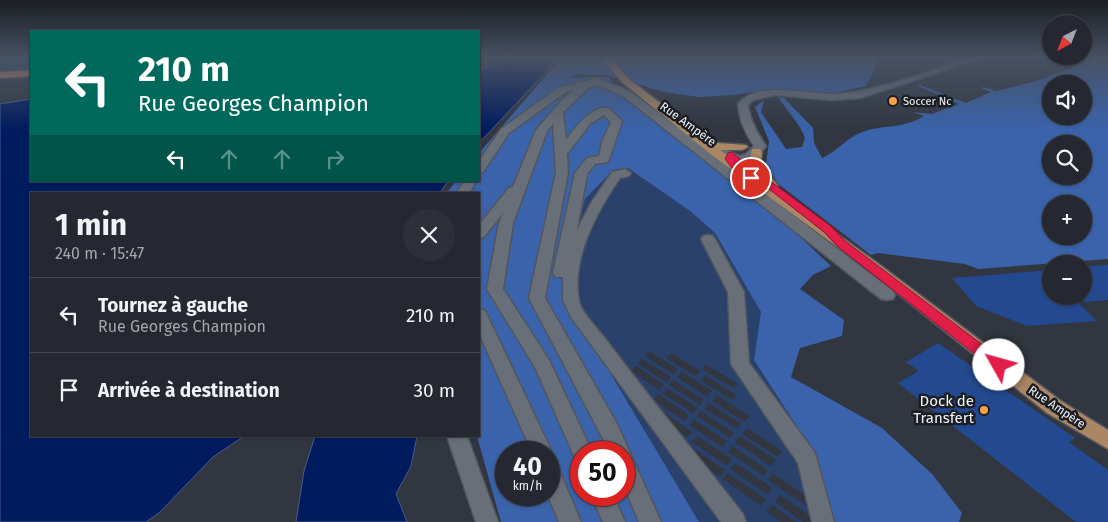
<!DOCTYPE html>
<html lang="fr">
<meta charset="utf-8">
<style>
:root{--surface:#252830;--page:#2d3038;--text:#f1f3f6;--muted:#a3a6ab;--line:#42444c}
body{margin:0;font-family:"Fira Sans",sans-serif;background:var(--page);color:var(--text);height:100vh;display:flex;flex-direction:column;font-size:19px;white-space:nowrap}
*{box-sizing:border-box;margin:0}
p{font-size:16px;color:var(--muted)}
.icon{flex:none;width:28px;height:28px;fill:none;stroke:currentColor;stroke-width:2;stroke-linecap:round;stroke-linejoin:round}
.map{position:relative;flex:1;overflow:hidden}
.panel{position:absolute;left:30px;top:192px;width:450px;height:245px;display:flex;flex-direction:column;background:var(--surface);border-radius:0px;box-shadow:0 1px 4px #0004,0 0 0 1px var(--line)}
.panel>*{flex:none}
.hud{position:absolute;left:30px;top:30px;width:450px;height:152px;border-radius:0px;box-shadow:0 1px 4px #0004,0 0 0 1px var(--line);background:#00695c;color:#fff;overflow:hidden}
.needle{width:32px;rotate:222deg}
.buttons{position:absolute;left:1042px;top:15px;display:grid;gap:10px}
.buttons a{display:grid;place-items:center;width:50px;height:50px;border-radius:50%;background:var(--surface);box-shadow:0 1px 4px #0004,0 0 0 1px var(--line);font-size:25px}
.speed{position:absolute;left:495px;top:441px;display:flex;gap:10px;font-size:25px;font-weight:700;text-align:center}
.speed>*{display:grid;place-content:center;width:65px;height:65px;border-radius:50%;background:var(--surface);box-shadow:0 1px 4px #0004,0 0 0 1px var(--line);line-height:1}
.speed small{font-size:12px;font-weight:400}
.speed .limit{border:8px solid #d22;background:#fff;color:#111}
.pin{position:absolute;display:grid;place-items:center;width:42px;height:42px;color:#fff;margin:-21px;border:2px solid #fff;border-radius:50%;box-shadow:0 1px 5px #0007}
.me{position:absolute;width:55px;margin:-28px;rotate:308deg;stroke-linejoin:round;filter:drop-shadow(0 0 4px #0008)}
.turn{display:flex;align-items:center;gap:18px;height:105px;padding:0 25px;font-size:22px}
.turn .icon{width:65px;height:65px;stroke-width:2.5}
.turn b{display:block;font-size:35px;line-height:42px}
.lanes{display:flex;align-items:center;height:48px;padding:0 25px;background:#0003;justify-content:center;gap:25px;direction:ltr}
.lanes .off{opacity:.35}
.round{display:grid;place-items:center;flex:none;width:52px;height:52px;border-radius:26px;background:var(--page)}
.head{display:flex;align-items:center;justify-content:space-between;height:85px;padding:0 25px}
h1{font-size:30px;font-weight:700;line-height:38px}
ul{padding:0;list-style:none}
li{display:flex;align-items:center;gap:15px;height:75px;padding:0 25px;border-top:1px solid var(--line)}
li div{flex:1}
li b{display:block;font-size:19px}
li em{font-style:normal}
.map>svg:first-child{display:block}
.green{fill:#29416b;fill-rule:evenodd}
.forest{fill:#3a63ab;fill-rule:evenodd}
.water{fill:#001c5f;stroke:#485c8d}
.building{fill:#234a90}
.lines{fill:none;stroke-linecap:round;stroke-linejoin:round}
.minor-casing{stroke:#51555d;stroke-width:3}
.major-casing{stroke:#51555d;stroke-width:3}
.highway-casing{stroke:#51555d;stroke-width:3}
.minor{fill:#686f79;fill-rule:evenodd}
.major{fill:#aa8665;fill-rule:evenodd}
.highway{fill:#d69558;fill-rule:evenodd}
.route{fill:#e11d48;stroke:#92132f}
.poi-dot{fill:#f7a14a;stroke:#1b1e22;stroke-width:2}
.labels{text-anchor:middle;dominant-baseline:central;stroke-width:5;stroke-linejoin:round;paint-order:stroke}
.far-poi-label{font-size:11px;fill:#eff2f9;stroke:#1b1e22;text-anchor:start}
.street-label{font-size:12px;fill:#eff2f9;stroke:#1b1e22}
.near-poi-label{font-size:15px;fill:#eff2f9;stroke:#1b1e22;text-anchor:end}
</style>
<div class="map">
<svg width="1108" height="522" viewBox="0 0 1108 522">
<rect width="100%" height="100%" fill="#313640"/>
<g class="green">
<path d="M0,57H31V69L0,71Z"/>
<path d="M628,168L690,211L715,233L762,313L754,360L805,439L829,522H819L780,495L775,502L803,522H796L772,505L767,512L781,522H699L562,292L585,199L613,170ZM649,351L678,369L673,374L645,356ZM671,353L700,371V372L695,376L666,358ZM642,359L671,377V378L667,383L638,364ZM706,365L737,383V384L733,388L702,369ZM636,366L664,385L659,390L631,371ZM682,372L712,391V392L707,397L677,377ZM705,375L736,395V396L732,400L701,381ZM673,380L704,400L700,405L669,385ZM667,388L698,408L693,413L662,393ZM659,394L689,415V416L684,421L654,400ZM717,395L749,416V417L745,422L712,401ZM709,403L741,424L737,429L704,408ZM661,410L692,432L687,437L656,415ZM701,411L734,433L730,438L697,416ZM694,419L727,441L723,447L689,425ZM747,428L782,451L778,457L742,434ZM697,436L732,459L727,466L692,442ZM740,436L776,460L771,466L735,442ZM690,446L725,470L720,477L685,452ZM732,446L768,470L764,476L728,452ZM736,463L772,488L768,495L730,469ZM728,473L766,499L761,506L723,479ZM772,473L811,499L807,506L768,480Z"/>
</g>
<g class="forest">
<path d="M562,57H876L873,73L866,86L835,93L772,89L733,95L699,97L665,92L606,75L577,74L569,78L609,77L616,91L759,198L831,266L813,275L800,289L844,320L842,336L800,348L791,377L882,428L933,475L962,513L959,522H829L805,439L754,360L761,312L715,233L690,211L628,168L613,170L585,199L562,292L699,522H501L477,436H479V194H446L456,181H479V153ZM506,452H549V495H506ZM581,452H624V495H581Z"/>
<path d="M1091,57H1108V259L978,269L965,264L878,253L871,255L777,183L766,164L769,141L755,107L764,100L761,112L786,149L802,147L805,138C799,122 787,111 778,97L784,98L813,128L814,143L822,158C838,151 845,139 860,133C881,124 901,130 924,116L913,112L932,114L959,104L918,86L920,85L966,103L991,92L981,88L984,87L996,91L1037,81L1095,59ZM1051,84H1084V116H1051ZM1051,144H1084V176H1051ZM1051,204H1084V236H1051Z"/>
</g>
<g class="water">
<path d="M503,57H556L545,73L479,143V70H481Z"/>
<path d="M31,99V181H448L439,194H31V436H244L213,457L160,512L146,522H0V104Z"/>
<path d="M315,436H417L411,466L396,494L407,522H296L304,471Z"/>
</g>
<g class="building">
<path d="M1108,265V300L1084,302V267Z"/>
<path d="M1051,270V296H1071L1097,321L1027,326L976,306L952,278Z"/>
<path d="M938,343L1075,438L1069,442L1108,470V522H1076L898,383L919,371L906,362Z"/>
</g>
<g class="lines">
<g class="minor-casing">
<g id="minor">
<path d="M971,57H986L860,98L832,100L775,95L753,100L748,105C750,120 757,133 766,146C752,166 729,170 712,150L718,146L740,156L746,154L754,146C745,133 739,119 738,104C758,79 806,95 834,94C876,93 930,70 971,57Z"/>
<path d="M597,78L631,92L893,291L895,295L893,299L887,300L881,299L623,96L597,85L588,88L563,112L566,140C574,129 592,105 608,108L622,121L608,162L595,164L587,174L577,230L591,203L612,172L625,169L631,173L629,176L620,178C597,212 571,257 579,301C581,313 600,331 607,341C651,400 698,456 743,514L746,522H721L571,317L563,300V277H556L553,273L575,173L587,158L599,156L602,142L611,122L604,115L590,124L567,154L568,172L545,298L617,424L661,522H639L624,486V452H610L529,298L556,172L553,124L547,131L513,223L503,289L549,360L592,452H581V461L575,458L535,367L487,289L499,223L503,213L484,237L479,238V225L509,188L513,187L536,130L562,100L574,90L566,92L509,133L483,172L479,173V161L501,129L558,88Z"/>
<path d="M464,181H476L469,194H456Z"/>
<path d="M708,235L713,236L715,239L744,292L749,363L815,453L834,522H812L798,463L731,364L728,292L701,239L703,236Z"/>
<path d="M479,309L485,311L487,315L549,446L552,452L549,458V452H532L479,333Z"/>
<path d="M447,436H467L498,522H476Z"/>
<path d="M549,461L556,463L581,522H559L548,495Z"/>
<path d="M591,495H613L625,522H603Z"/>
</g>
</g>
<g class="major-casing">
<path id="major" d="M606,57H615L614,62L629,79L713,144L718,143L746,145L748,147L742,150H720L759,178L749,164L752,149H760L762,152L761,164L778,186L775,189L876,262L1061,401L1108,430V449L1047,413L866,268L713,156L623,83L604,62Z"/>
</g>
<g class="highway-casing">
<path id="highway" d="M31,70V76L0,78V72Z"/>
</g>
<use href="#minor" class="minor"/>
<use href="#major" class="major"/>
<use href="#highway" class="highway"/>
</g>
<linearGradient id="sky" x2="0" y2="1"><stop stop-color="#1b1e23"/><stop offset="0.44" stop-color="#485264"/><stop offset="1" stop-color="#485264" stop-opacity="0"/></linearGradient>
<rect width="1108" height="130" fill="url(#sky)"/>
<path class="route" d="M731,152L832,227L845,241L1004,361L1006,365L1004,369L999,370L994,369L837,246L824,232L755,178L754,181C742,182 732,168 725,159L728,153Z"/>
<g class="poi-dot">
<circle cx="893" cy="101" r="5"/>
<circle cx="984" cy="410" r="5"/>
</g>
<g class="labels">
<g class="far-poi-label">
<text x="903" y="101">Soccer Nc</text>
</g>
<g class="street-label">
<text transform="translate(688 124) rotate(36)">Rue Ampère</text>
<text transform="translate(1057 407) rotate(34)">Rue Ampère</text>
</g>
<g class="near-poi-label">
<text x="974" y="401">Dock de<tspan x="974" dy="17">Transfert</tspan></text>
</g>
</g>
</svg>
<div class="buttons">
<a><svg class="needle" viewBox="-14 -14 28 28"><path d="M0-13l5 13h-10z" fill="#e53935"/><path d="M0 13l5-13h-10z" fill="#a3a6ab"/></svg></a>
<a><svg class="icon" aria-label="sound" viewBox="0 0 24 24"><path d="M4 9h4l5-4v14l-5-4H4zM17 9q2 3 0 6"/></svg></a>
<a><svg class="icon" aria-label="search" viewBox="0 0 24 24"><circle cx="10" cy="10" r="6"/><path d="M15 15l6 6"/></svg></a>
<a>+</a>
<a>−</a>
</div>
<div class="speed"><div>40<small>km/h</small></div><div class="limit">50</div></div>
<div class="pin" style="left:751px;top:178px;background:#d93025"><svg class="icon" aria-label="arrive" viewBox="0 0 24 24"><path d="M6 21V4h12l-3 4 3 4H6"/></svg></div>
<svg class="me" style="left:999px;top:365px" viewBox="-20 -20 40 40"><circle r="19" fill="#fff"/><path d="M0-13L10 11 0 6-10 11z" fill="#e11d48"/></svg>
<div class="hud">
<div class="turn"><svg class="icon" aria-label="left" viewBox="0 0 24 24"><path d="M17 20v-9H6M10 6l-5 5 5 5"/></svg><div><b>210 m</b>Rue Georges Champion</div></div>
<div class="lanes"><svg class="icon" aria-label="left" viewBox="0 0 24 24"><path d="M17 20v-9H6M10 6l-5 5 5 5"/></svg><svg class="icon off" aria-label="ahead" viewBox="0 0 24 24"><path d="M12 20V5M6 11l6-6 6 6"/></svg><svg class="icon off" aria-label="ahead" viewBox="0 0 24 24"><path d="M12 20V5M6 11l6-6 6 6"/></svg><svg class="icon off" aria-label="right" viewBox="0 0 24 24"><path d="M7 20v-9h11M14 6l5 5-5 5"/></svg></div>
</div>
<section class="panel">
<div class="head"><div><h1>1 min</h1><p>240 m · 15:47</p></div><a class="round"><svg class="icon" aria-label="close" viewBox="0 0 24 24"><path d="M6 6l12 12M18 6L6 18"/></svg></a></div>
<ul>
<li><svg class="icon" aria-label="left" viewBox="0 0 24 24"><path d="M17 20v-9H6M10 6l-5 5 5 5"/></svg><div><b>Tournez à gauche</b><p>Rue Georges Champion</p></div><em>210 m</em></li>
<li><svg class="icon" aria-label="arrive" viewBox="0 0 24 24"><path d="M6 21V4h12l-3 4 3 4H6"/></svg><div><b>Arrivée à destination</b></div><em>30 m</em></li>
</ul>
</section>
</div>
